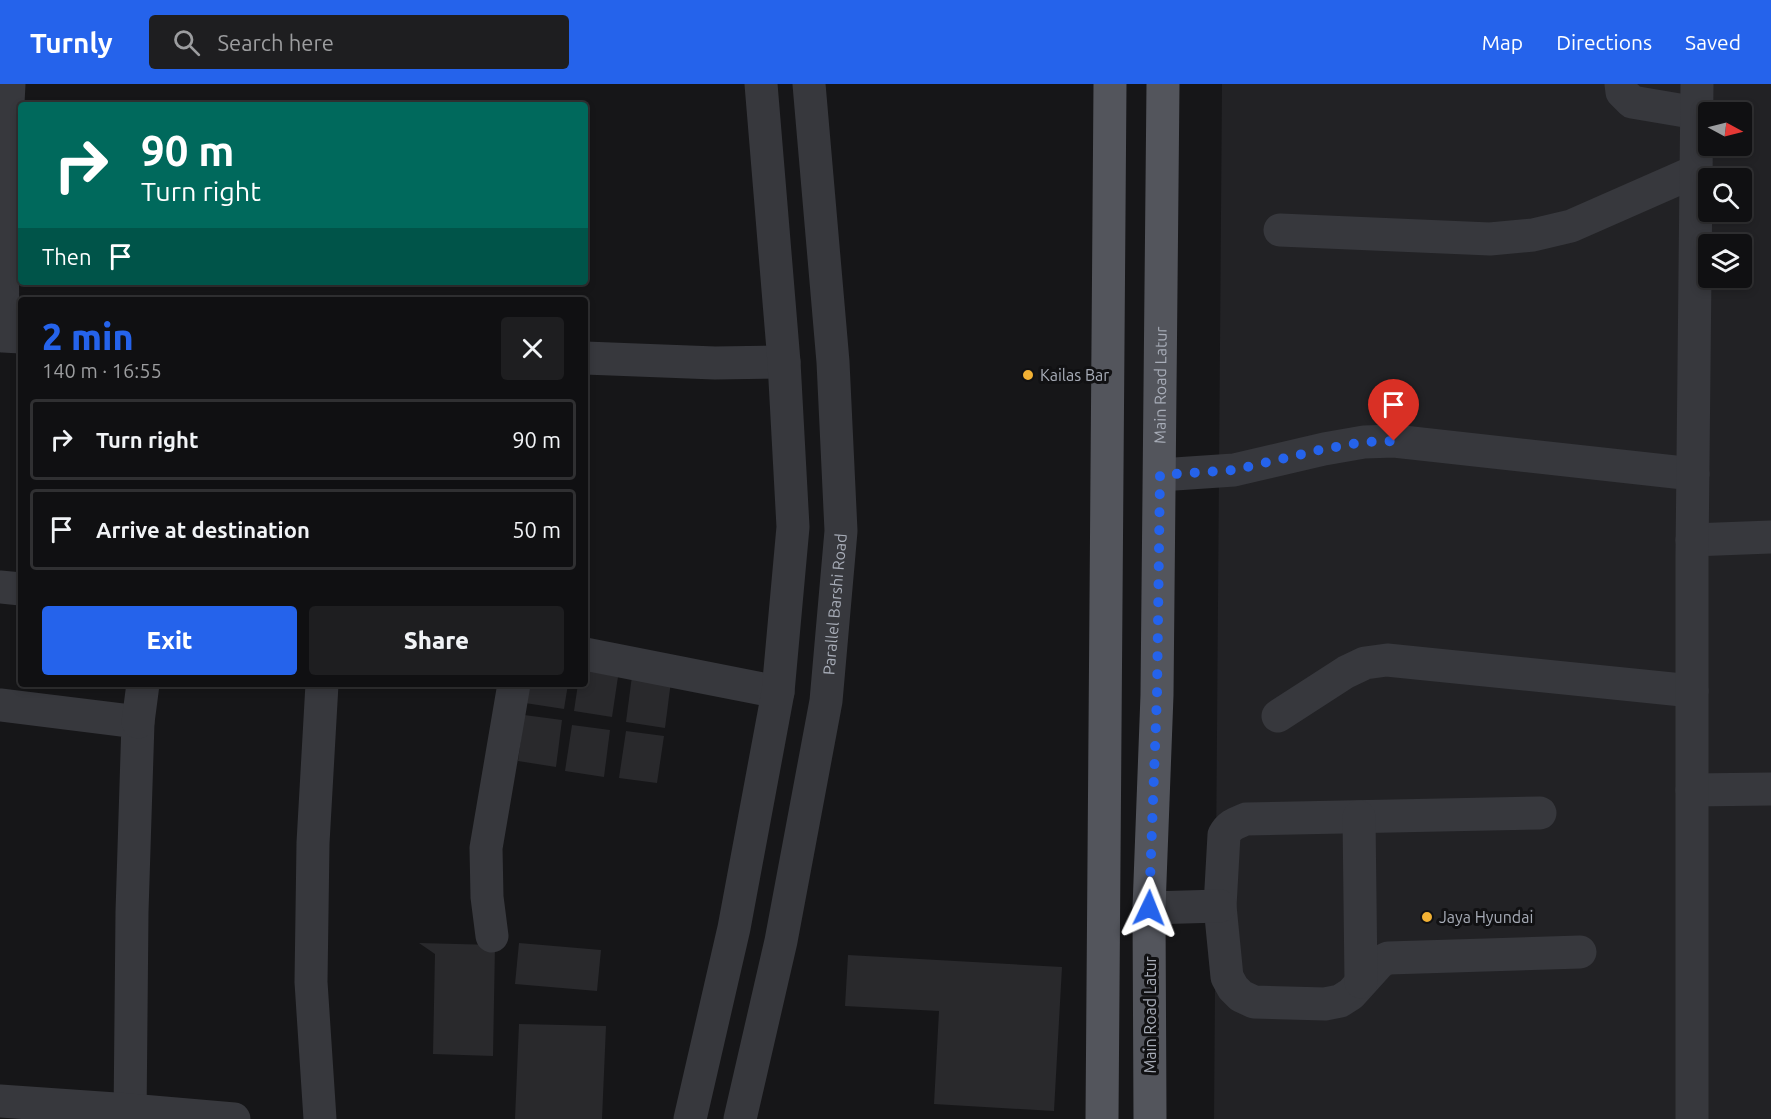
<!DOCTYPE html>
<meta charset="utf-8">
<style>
:root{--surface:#101012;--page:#1e1e20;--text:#f1f3f6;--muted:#9c9d9f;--line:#303032;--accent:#2563eb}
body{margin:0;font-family:Ubuntu,sans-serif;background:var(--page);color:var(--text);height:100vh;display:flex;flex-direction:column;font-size:22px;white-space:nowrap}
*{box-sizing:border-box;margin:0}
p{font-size:20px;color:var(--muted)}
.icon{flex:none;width:33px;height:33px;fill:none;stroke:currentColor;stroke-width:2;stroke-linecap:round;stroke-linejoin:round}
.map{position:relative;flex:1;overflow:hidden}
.side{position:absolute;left:18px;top:213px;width:570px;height:390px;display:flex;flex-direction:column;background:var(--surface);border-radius:6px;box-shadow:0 3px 9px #0003,0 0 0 2px var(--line)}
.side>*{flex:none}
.guide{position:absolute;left:18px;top:18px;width:570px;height:183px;border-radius:6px;box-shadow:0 3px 9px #0003,0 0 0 2px var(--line);background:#00695c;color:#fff;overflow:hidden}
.needle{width:39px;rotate:97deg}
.tools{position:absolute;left:1698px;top:18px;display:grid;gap:12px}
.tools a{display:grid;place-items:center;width:54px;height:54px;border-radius:6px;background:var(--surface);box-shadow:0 3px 9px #0003,0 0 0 2px var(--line);font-size:30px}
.pin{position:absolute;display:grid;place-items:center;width:51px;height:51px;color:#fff;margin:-62px -26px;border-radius:50% 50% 50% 0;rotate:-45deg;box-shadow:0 0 6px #0007}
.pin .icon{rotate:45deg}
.me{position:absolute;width:66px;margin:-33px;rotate:2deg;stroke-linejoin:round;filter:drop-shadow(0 0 4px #0008)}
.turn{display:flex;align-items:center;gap:21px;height:126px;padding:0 24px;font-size:27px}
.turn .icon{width:78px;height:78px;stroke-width:2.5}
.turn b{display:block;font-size:42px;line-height:51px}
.then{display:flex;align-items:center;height:57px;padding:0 24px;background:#0003;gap:12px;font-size:22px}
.round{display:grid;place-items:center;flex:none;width:63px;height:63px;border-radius:6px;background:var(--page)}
.headline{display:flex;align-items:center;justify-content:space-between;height:102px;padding:0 24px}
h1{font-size:36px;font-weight:800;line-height:45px;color:var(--accent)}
.primary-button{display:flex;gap:12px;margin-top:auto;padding:12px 24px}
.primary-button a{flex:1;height:69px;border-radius:6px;background:var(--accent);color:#fff;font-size:24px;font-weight:800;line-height:69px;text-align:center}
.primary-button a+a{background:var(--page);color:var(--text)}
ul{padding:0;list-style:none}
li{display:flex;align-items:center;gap:18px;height:81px;margin:0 12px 9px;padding:0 12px;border:3px solid var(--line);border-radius:6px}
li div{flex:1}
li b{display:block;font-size:22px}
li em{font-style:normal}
header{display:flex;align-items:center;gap:36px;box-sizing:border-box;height:84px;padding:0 30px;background:var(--accent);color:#fff}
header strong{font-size:28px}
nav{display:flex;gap:33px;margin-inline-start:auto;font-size:21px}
.search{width:420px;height:54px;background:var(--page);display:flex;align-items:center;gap:15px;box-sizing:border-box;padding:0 21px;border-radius:6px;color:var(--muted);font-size:22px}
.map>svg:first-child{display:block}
.built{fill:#222225;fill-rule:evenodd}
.building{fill:#29292c}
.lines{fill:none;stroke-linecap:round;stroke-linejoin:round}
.minor{stroke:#37383d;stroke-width:33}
.major{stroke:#53555c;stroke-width:33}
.route{stroke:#2563eb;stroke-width:10;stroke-dasharray:0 18}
.poi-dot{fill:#f2b134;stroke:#111113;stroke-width:2}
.labels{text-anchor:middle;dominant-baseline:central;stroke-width:6;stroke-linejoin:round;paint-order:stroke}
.poi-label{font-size:16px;fill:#a8adb8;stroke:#111113;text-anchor:start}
.street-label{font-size:16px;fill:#a8adb8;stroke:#111113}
</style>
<header>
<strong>Turnly</strong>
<div class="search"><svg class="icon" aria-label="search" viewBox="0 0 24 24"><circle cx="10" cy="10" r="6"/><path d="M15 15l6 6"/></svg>Search here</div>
<nav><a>Map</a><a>Directions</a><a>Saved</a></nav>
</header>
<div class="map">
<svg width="1771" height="1035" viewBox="0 0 1771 1035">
<rect width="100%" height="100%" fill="#161618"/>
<path class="built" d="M1222,0H1771V1035H1214ZM1708,28H1742V62H1708ZM1708,94H1742V128H1708ZM1708,160H1742V194H1708Z"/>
<g class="building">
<path d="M585,582L619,586L612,633L574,627L578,600H585Z"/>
<path d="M632,592L671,597L665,644L626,638Z"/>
<path d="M528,600H568L564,625L525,619Z"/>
<path d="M524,631L562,636L556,683L518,677Z"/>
<path d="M572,641L610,646L604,693L565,687Z"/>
<path d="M626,647L664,652L657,699L619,694Z"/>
<path d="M419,859L495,861L493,972L433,970L435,870Z"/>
<path d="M519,859L601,866L597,907L515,900Z"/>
<path d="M848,871L1062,883L1054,1027L934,1020L939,927L845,922Z"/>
<path d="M519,940L606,942L602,1035H515Z"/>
</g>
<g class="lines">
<g class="minor">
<path d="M9,0L2,134L3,252L21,253"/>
<path d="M1621,0L1622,8L1632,18L1697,29"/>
<path d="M1280,146L1490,155L1533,151L1571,142L1696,87"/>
<path d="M585,274L715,279L784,278"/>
<path d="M1160,391L1234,386L1324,365L1364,358L1394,357L1693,390"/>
<path d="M1692,456L1771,453"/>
<path d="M0,503L21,505"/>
<path d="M585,570L778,608"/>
<path d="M0,621L138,638L132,828L130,1035"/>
<path d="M1278,632L1346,588L1365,579L1387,576L1692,607"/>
<path d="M138,638L143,600"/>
<path d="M1692,706L1771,705"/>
<path d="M1540,729L1246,735C1236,739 1229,741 1224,751L1220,822L1227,893L1233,904L1241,912L1254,918L1325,920L1340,917L1351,910L1380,878L1388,874L1580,868"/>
<path d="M1359,733L1361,898"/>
<path d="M1149,824L1220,822"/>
<path d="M492,852L487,813L486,764L514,600"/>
<path d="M0,1017L130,1026L234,1035"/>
<path d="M320,1035L311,898L313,759L322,600"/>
<path d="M690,1035L734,844L778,608L793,443L784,278L761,0"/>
<path id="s1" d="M740,1035L781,857L826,617L841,447L833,278L809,0"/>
<path d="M1692,1035V472L1697,0"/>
</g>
<g class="major">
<path d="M1102,1035L1110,0"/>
<path id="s2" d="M1150,1035L1149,824L1157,611L1163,0"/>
</g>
</g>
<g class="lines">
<path class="route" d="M1149,824L1157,611L1160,391L1234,386L1324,365L1364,358L1394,357"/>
</g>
<g class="poi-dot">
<circle cx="1028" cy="291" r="6"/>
<circle cx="1427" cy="833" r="6"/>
</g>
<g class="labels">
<g class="poi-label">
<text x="1040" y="291">Kailas Bar</text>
<text x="1439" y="833">Jaya Hyundai</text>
</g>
<g class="street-label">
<text stroke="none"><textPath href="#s2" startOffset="734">Main Road Latur</textPath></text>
<text stroke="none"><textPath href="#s1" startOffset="524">Parallel Barshi Road</textPath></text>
<text transform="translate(1150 931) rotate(-90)">Main Road Latur</text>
</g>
</g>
</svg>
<div class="tools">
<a><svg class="needle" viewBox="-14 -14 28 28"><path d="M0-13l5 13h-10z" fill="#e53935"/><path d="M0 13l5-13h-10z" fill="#9c9d9f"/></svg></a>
<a><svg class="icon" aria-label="search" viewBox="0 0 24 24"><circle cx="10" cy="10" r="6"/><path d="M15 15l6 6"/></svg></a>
<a><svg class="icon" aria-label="layers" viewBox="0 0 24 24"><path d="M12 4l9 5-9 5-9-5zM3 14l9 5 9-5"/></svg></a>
</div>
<div class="pin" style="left:1394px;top:357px;background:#d93025"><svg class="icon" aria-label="arrive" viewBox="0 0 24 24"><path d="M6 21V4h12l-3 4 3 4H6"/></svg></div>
<svg class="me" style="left:1149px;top:824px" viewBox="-20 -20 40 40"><path d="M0-17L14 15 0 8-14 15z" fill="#2563eb" stroke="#fff" stroke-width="4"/></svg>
<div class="guide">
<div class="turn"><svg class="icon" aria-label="right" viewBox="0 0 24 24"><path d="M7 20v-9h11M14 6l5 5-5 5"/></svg><div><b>90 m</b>Turn right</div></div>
<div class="then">Then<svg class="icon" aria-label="arrive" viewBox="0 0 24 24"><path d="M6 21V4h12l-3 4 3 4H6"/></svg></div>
</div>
<section class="side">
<div class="headline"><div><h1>2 min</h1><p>140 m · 16:55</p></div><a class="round"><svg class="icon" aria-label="close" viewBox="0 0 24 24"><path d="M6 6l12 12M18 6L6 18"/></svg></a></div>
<ul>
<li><svg class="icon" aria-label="right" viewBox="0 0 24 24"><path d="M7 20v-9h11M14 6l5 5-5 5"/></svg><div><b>Turn right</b></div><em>90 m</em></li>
<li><svg class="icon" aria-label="arrive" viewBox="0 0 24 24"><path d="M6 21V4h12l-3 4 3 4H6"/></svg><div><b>Arrive at destination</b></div><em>50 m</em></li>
</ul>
<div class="primary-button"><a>Exit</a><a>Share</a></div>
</section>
</div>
